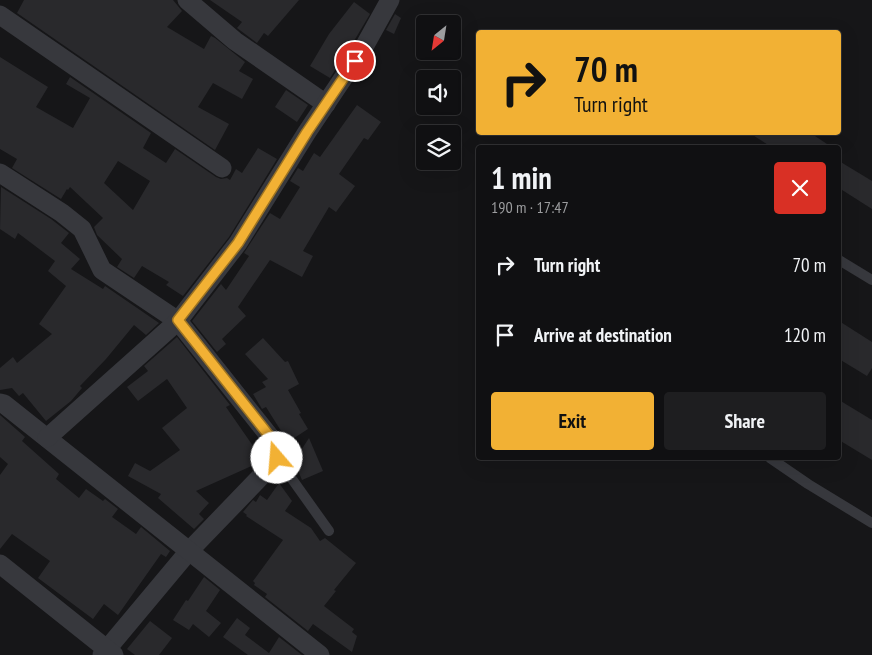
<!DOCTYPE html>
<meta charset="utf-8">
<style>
:root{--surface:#101012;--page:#1e1e20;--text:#f1f3f6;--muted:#9c9d9f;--line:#303032;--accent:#f2b134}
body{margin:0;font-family:"PT Sans Narrow",sans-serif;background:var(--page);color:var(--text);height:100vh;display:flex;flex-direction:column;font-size:19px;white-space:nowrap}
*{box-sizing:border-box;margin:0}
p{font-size:16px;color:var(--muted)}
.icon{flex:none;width:28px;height:28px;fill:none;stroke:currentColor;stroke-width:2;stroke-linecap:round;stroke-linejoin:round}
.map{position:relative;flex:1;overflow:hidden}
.sheet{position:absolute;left:476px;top:145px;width:365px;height:315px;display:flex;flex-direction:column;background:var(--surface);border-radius:5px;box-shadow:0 5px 20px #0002,0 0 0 1px var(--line)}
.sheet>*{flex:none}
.banner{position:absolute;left:476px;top:30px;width:365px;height:105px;border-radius:5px;box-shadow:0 5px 20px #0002,0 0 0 1px var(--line);background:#f2b134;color:#111;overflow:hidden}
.needle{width:32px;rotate:210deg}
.fabs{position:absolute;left:416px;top:15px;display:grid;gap:10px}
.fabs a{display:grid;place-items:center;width:45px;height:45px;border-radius:5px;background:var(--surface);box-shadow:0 5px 20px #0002,0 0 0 1px var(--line);font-size:25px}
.pin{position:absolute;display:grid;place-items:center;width:42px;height:42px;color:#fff;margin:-21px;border:2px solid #fff;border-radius:50%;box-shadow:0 1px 5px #0007}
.me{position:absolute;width:55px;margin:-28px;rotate:342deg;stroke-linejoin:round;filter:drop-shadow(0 0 4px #0008)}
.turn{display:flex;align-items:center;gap:18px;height:105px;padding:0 15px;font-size:22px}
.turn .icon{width:65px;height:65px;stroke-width:2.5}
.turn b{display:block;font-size:35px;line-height:42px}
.round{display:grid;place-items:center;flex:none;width:52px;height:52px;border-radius:5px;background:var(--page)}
.overview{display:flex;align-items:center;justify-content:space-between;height:85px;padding:0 15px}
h1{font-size:30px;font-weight:800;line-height:38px}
.action{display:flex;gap:10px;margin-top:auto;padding:10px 15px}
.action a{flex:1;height:58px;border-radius:5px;background:var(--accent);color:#111;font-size:20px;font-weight:800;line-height:58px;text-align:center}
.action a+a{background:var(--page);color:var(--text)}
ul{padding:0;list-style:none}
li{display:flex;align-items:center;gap:15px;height:70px;padding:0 15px}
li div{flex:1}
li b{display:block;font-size:19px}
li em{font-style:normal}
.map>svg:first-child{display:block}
.building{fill:#29292c;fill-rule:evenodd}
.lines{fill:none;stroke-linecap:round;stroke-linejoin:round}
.lane{stroke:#37383d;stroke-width:10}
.street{stroke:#37383d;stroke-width:19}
.route-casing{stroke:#9d7322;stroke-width:12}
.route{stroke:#f2b134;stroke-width:9}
</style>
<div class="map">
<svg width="872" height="655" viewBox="0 0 872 655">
<rect width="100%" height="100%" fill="#161618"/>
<g class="building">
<path d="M24,0H173L182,11L167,27L204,49L211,36L215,38L245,62L239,71L253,79L242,99L213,83L198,107L229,124L215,150L17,13Z"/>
<path d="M210,0H299L268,36L264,33L257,43L237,28L242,22Z"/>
<path d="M354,2L370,14L354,41L330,78L310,66L329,34Z"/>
<path d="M395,14L401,18L394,34L386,30Z"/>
<path d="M0,57L48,87L36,107L73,128L90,98L66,84L70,77L151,133L143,148L166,163L175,149L216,177L221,179L227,178L230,180L236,169L242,173L258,148L277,159L229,237L183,296L166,285L169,282L142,266L134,278L117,267L122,259L97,235L94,227L103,218L70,187L68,190L67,189L61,199L12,168L17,159L0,149ZM118,161L150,181L133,210L104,183Z"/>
<path d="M286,90L308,105L297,122L275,107Z"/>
<path d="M357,105L381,122L368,140L364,138L339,174L355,186L336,212L329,207L303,251L313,256L302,277L270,260L238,307L246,316L222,339L226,344L217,352L192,321L221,284L226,290L249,256L244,253L270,213L280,219L300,187L290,181L298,168L303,171L314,153L320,157Z"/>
<path d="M748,132H809L833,148H773Z"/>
<path d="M839,161L872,181V209L839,188Z"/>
<path d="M1,187L51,219L69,233L61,243L80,259L71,269L103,289L105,286L159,323L146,335L134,325L106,359L80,386L82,388L71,401L46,421L23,393L19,396L12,388L0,390V368L13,357L17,363L52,334L39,324L66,286L48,271L55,261L18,233L15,239L0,229Z"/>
<path d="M839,321L872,342V368L867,376L839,359Z"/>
<path d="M177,337L230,405L226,407L262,459L258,463L196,491L209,503L199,514L204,519L194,529L158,498L161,494L128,476L135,463L150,471L180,450L162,428L187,408L167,379L138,401L127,387L148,371L144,366Z"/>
<path d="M263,338L285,362L288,361L299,384L288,390L301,413L299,414L308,429L288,442L266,407L262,409L253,394L266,387L262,382L268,379L245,354Z"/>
<path d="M839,400L872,420V460L839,440Z"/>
<path d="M0,415L25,437L22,441L59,474L56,479L79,498L86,489L103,501L105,499L118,509L112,517L136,534L141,527L170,551L166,557L161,554L118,615L104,604L93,619L38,578L50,561L12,534L0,549V475L8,464L0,457Z"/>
<path d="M309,438L323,471L302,480L294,461Z"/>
<path d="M279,483L292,501L285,511L311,528L320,541L325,538L356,563L334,590L336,591L324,606L354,629L352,632L357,636L352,652L313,624L308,631L265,597L267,594L254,585L255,583L253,581L283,540L246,516L247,515L243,512L253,500L256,502L260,495L267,500Z"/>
<path d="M204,577L220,590L206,611L221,623L209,637L193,624L189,630L173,620L186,600L188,601Z"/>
<path d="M237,618L250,628L245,635L269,653L279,637L302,655H248L223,637Z"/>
<path d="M150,621L172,638L159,655H135L127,649Z"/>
</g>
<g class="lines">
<g class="lane">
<path d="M839,260L872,280"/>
<path d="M277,458L329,531"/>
<path d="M770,458L808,484L872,523"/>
</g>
<g class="street">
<path d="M187,0L235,41L326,104"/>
<path d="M0,15L222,168"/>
<path d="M0,173L62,213L82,229L102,270L178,321L278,447L277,458L270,467L189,551L102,655"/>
<path d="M0,403L4,404L320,655"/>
<path d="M47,438L178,321L238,243L307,132L364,47L390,0"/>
<path d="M0,564L114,655"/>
</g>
</g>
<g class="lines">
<g class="route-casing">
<path id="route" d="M277,458L278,447L178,320L238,243L307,132L355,61"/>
</g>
<use href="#route" class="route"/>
</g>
</svg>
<div class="fabs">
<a><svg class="needle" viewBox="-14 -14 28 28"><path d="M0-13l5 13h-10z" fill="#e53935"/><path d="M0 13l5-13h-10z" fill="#9c9d9f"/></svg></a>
<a><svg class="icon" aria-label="sound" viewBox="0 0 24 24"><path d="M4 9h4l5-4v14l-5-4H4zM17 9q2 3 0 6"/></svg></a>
<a><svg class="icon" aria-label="layers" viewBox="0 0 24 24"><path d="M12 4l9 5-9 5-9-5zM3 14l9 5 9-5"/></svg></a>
</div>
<div class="pin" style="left:355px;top:61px;background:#d93025"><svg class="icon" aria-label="arrive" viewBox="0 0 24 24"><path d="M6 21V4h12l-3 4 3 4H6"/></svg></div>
<svg class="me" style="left:277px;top:458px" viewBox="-20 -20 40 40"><circle r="19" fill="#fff"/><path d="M0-13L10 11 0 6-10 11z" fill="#f2b134"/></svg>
<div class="banner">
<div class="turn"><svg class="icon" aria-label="right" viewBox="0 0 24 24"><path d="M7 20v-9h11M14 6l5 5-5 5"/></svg><div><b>70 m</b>Turn right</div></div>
</div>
<section class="sheet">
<div class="overview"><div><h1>1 min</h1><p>190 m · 17:47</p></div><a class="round" style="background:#d93025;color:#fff"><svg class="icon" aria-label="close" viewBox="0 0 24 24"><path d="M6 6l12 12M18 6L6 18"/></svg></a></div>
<ul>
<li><svg class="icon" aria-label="right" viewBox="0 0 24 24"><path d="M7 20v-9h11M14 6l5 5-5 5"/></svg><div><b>Turn right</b></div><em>70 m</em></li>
<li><svg class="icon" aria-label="arrive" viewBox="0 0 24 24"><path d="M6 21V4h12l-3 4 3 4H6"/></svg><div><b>Arrive at destination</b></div><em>120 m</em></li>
</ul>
<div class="action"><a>Exit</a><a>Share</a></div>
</section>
</div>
